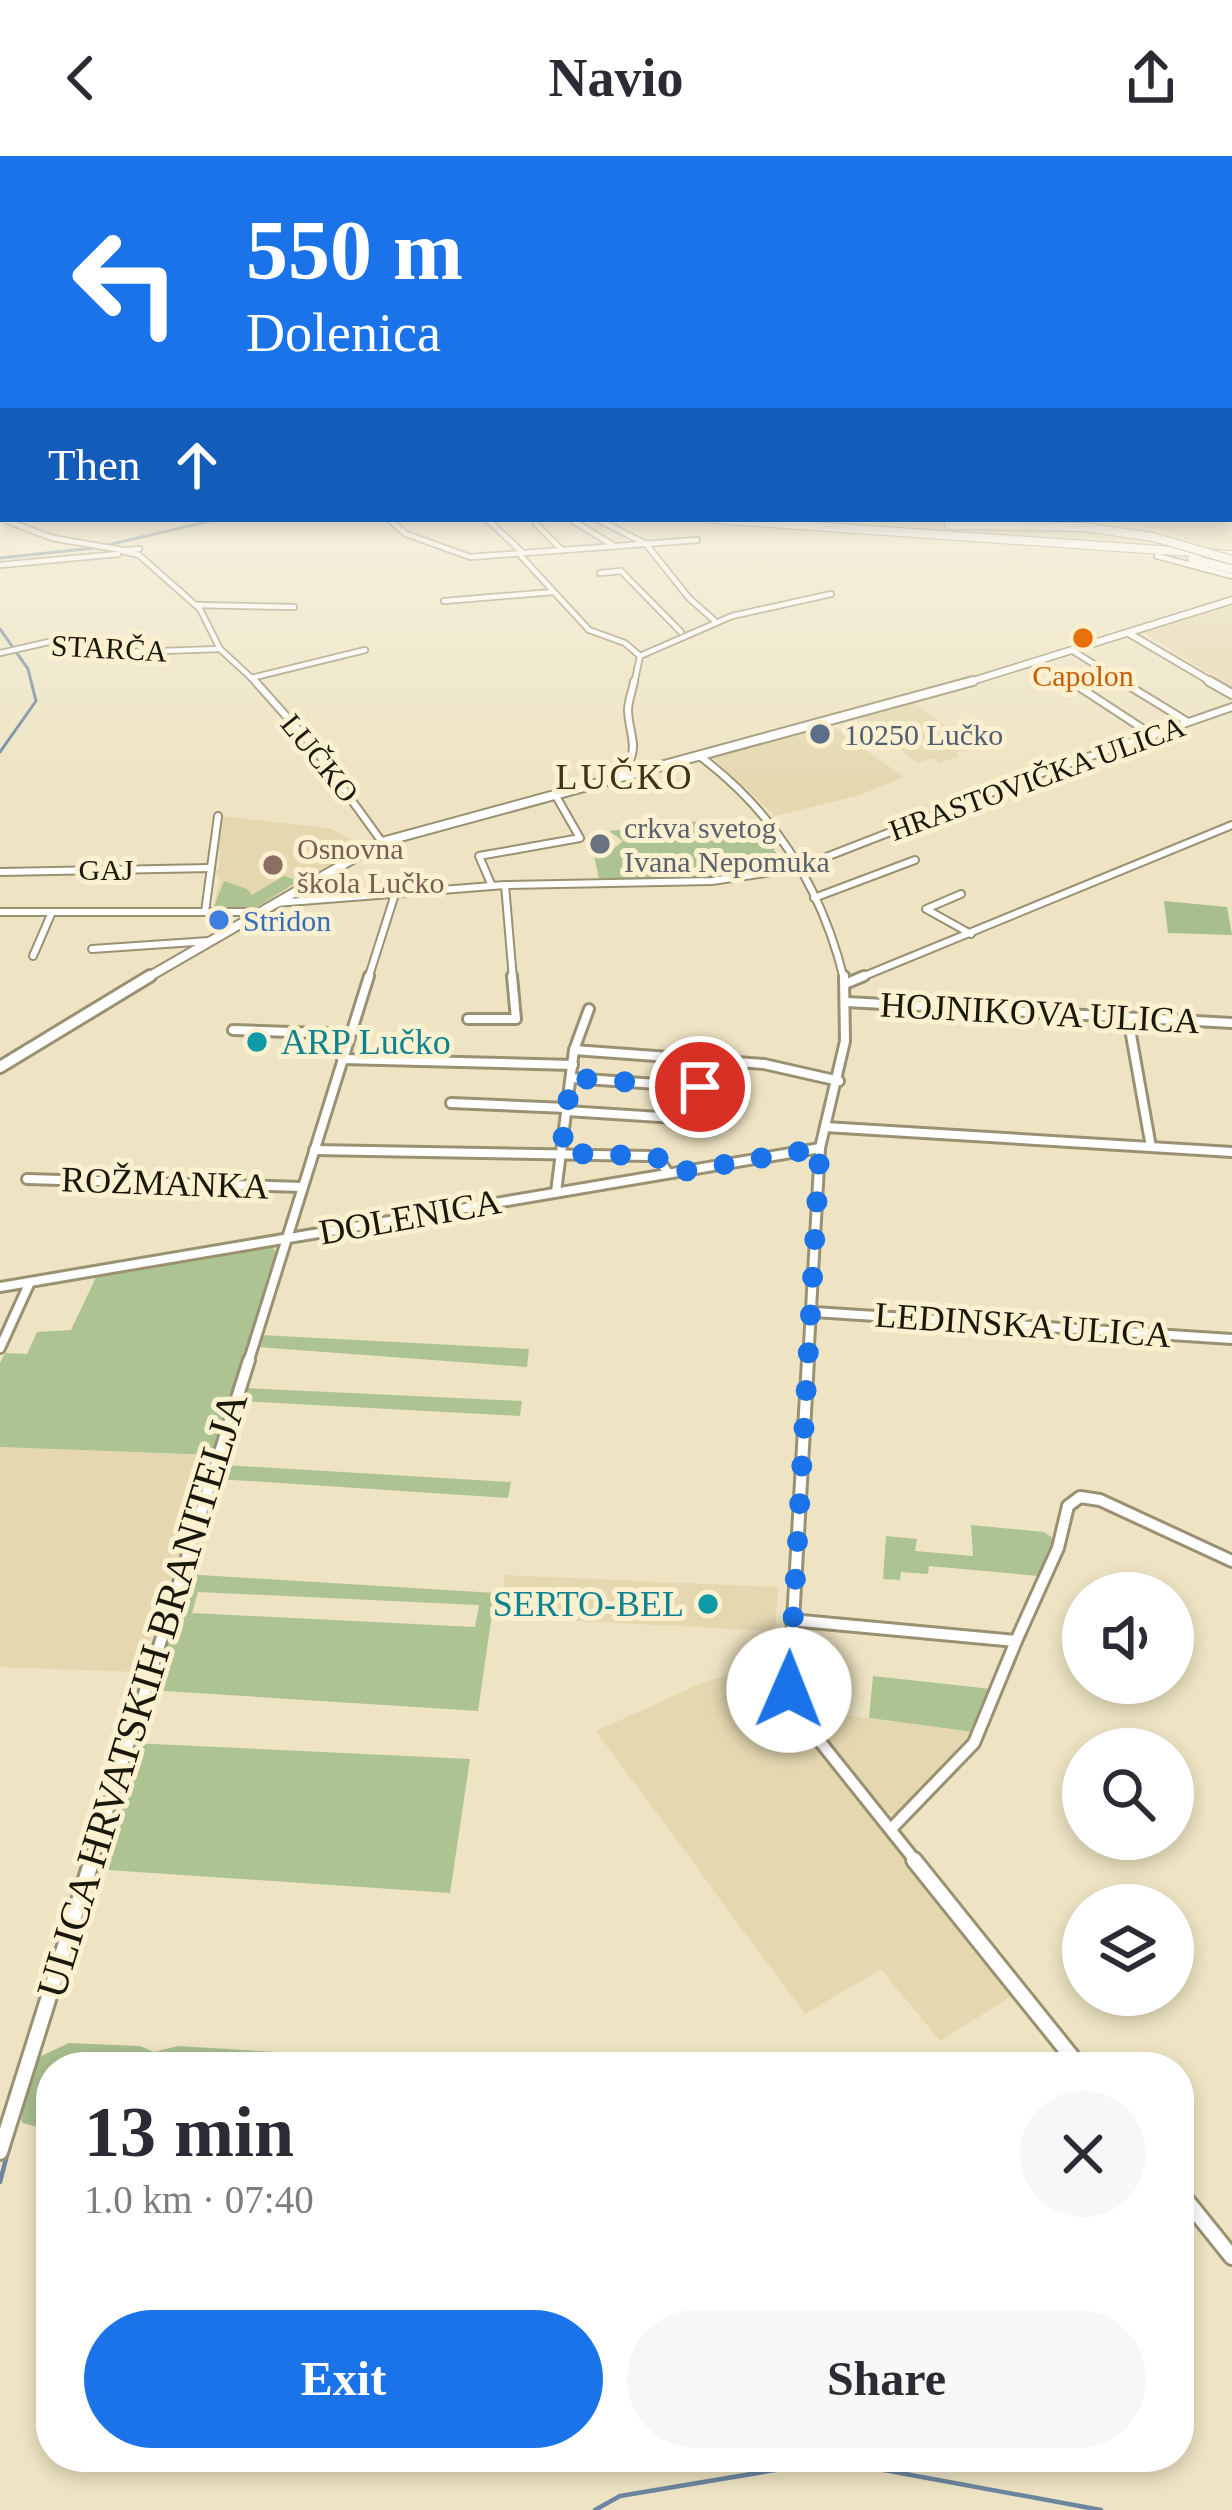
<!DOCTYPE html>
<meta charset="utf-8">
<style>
:root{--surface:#fff;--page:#f7f7f7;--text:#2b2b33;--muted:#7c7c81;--accent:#1a73e8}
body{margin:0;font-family:Georgia,serif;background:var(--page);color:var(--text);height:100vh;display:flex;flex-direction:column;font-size:45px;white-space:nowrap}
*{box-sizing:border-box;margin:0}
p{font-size:39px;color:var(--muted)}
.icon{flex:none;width:66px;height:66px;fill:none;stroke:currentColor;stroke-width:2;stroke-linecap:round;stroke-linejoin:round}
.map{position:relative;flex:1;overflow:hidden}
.details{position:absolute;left:36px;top:1896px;width:1158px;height:420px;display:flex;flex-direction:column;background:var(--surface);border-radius:48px;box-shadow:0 6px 18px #0003}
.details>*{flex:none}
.top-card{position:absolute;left:0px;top:0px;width:1233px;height:366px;box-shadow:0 6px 18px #0003;background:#1a73e8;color:#fff;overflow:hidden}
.tools{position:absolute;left:1062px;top:1416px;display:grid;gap:24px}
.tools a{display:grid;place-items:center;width:132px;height:132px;border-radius:50%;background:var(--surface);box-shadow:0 6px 18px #0003;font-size:60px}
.pin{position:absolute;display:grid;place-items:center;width:102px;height:102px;color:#fff;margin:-51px;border:6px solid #fff;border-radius:50%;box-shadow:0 3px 12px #0007}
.me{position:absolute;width:132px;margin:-66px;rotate:1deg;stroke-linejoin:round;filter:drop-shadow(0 0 9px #0008)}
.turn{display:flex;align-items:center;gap:42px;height:252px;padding:0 48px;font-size:54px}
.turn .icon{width:156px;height:156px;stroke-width:2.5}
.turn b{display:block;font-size:84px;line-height:102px}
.then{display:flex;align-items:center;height:114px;padding:0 48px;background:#0003;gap:24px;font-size:45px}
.round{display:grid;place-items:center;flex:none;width:126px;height:126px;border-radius:63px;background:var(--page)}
.summary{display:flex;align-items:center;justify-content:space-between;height:204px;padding:0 48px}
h1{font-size:72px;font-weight:700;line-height:90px}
.action{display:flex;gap:24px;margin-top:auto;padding:24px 48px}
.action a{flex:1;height:138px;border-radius:72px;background:var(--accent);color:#fff;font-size:48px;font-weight:700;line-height:138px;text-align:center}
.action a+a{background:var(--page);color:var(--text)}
header{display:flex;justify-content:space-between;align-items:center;height:156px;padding:0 48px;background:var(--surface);font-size:54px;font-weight:700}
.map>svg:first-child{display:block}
.built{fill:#e5d8b1}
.green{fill:#adc492;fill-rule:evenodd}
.forest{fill:#a8be8d}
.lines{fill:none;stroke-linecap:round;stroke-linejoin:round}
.stream-far1{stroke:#6d869f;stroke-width:3}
.stream{stroke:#6d869f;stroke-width:4.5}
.minor-far4-casing{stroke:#9a9172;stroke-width:8}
.minor-far3-casing{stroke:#9a9172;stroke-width:10}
.minor-far2-casing{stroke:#9a9172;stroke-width:14}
.minor-far1-casing{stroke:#9a9172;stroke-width:16}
.minor-casing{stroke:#9a9172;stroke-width:20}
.major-far2-casing{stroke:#9a9172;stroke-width:9}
.major-far1-casing{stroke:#9a9172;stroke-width:12}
.major-casing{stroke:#9a9172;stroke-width:16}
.highway-casing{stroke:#9a9172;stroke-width:10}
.minor-far4{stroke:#fff;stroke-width:4.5}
.minor-far3{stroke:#fff;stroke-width:6}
.minor-far2{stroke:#fff;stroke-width:8}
.minor-far1{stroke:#fff;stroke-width:10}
.minor{stroke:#fff;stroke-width:14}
.major-far2{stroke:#fff;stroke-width:6}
.major-far1{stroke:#fff;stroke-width:8}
.major{stroke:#fff;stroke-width:10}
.highway{stroke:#fff;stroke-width:8}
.highway-bridge-casing{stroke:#9a9172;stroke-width:10;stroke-linecap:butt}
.highway-bridge{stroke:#fff;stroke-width:8}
.route{stroke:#1a73e8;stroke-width:21;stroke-dasharray:0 37.8}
.food-dot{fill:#e8710a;stroke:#fbf1d0;stroke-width:4.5}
.service-dot{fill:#5c6f8a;stroke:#fbf1d0;stroke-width:4.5}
.worship-dot{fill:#6b7280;stroke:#fbf1d0;stroke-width:4.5}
.education-dot{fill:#8d6e63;stroke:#fbf1d0;stroke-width:4.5}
.shop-dot{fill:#3f7fe0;stroke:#fbf1d0;stroke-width:4.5}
.culture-dot{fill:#0f9aa8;stroke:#fbf1d0;stroke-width:4.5}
.labels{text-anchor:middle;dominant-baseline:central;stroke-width:10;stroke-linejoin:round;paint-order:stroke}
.far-street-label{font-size:30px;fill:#1a170b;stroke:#fbf1d0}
.far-food-label{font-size:30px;fill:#c56008;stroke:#fbf1d0}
.far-service-label{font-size:30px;fill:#4e5e75;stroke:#fbf1d0;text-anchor:start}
.far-worship-label{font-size:30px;fill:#5b616d;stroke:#fbf1d0;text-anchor:start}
.far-education-label{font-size:30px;fill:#785e54;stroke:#fbf1d0;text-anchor:start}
.far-shop-label{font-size:30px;fill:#366cbe;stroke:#fbf1d0;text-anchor:start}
.far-quarter-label{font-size:36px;letter-spacing:3px;fill:#3c3418;stroke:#fbf1d0}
.street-label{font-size:36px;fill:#1a170b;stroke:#fbf1d0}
.culture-label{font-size:36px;fill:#0d838f;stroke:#fbf1d0;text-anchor:start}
.near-street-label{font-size:42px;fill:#1a170b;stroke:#fbf1d0}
</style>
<header><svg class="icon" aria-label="back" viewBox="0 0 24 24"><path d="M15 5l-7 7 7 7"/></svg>Navio<svg class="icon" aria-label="share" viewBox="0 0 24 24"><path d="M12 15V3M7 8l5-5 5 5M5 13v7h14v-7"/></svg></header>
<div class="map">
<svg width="1232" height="2354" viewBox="0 0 1232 2354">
<rect width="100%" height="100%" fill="#eee4c3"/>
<g class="built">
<path d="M1230,336L1232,388L1189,384L1144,370L1147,363H1230Z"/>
<path d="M1232,447V533L1143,476Z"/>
<path d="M913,546L976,592L956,596L959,600L940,607L934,602L917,607L861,561Z"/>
<path d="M830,569L904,621L860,639L775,660L712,601Z"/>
<path d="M220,660L329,672L364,689L252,754H213L220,722L214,717L219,712Z"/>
<path d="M0,1291L213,1299L139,1516L0,1511Z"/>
<path d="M505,1419L778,1431L775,1475L499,1461Z"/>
<path d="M782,1503L780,1533L806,1575L1015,1838L940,1885L881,1813L805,1858L596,1575L704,1526Z"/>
<path d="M803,1554L974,1576L961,1596L902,1657L892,1658L884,1655Z"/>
</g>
<g class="green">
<path d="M709,664L716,679L764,675L783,710L725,717L724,722H599L594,700L606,699L623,685L609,675Z"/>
<path d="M284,720L298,725L252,754L213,753L224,725L247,733L252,739Z"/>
<path d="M271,1088L276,1096L213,1299L0,1291V1207L5,1197L27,1198L37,1176L71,1174L98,1117Z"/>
<path d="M261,1179L529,1193L527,1211L257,1191Z"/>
<path d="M245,1232L522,1245L520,1260L241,1245Z"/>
<path d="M223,1309L511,1326L508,1342L218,1323Z"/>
<path d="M971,1369L1044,1376L1057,1385L1039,1420L929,1410L928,1418L901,1416L900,1424L883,1423L886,1380L917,1383L915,1395L973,1400Z"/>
<path d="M184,1418L495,1437L478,1555L148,1534ZM198,1436L478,1449H479L475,1471L192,1457Z"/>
<path d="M873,1520L991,1533L974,1576L869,1562Z"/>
<path d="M132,1587L470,1603L450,1737L93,1713Z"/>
</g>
<g class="forest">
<path d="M1164,745L1227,751L1232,779L1168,777Z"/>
<path d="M69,1887L140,1890L154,1896L178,1890L308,1898L340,1906L401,1904L413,1911H51V1974L22,1967L20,1955L39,1901Z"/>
</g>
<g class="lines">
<g class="stream-far1">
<path d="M103,390L219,363"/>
<path d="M0,402L94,392"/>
<path d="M0,473L28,513L36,545L0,596"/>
</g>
<g class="stream">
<path d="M0,2026L14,1972"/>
<path d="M595,2354L620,2340L805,2309L846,2307L1101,2354"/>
</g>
<g class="minor-far4-casing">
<g id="minor-far4">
<path d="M0,362L52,382L122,394"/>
<path d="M389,363L406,378L470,401L697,384"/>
<path d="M487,363L523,397"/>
<path d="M597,363L646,388L689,442L715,465"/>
<path d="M574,365L614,390"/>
<path d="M536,368L562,394"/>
<path d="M139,393L122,395L139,399L200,453L220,493L258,528"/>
<path d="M521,400L589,474L625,487L640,500L634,528"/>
<path d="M1157,400L1232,420"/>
<path d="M0,409L118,398"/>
<path d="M600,417L621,415L681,476"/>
<path d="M444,445L553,436"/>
<path d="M196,449L294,451"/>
<path d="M1073,495L1126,528"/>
<path d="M0,497L53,485L130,496L220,493"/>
<path d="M640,500L732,460L831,438"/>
<path d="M1063,516L1058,517L1074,528"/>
<path d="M251,522L365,494"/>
</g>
</g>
<g class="minor-far3-casing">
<g id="minor-far3">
<path d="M255,525L311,588L382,686"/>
<path d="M1070,525L1154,580"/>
<path d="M1121,525L1188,566"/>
<path d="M701,601C775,657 822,733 844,823"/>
<path d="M611,624C646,598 629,584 628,554C628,545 633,533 634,525"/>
<path d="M0,716L211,712"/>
<path d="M505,729L513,823"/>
<path d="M492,730L479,700L580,682L556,640"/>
<path d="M961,738L926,753L971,778"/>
<path d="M814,742L915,704"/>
<path d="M276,747L505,729L712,725L798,712L1042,617L1232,551"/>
<path d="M0,756H256"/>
<path d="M205,756L218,660"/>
<path d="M92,793L209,785"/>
<path d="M33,800L52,756"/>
<path d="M368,823L396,735"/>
<path d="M857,823L1232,669"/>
</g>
</g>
<g class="minor-far2-casing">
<g id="minor-far2">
<path d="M845,828L864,820"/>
<path d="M847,846L1232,867"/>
<path d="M1128,862L1151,991"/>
<path d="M468,863H516L512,820"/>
<path d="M233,874L349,878"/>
<path d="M574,894L764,908L839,925"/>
<path d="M342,903L573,909"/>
<path d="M571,922L700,931"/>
<path d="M451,947L567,952"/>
<path d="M567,955L706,964"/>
<path d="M825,971L1232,996"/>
<path d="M314,994L649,1000L658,1002L668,1017"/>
<path d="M27,1023L302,1031"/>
<path d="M556,1036L574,894L589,853"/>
<path d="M0,1131L820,992"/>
<path d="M814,1156L1232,1183"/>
<path d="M0,1192L30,1126"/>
<path d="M248,1207L369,820"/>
<path d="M808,1207L820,992L845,885L844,820"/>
</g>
</g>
<g class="minor-far1-casing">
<g id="minor-far1">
<path d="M808,1204L789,1534L822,1588L917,1707"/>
<path d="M791,1464L1016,1485L974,1587L892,1672"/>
<path d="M1016,1485L1058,1392L1068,1350L1080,1341L1100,1344L1232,1405"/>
<path d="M91,1707L249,1204"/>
</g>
</g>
<g class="minor-casing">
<g id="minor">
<path d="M914,1704L1080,1911"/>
<path d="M0,1996L92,1704"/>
<path d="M1179,2035L1232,2101"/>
</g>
</g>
<g class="major-far2-casing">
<g id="major-far2">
<path d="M1130,478L1215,528"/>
<path d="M963,528L1232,444"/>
</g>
</g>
<g class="major-far1-casing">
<g id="major-far1">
<path d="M1209,525L1232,538"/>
<path d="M145,823L382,686L973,525"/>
</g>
</g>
<g class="major-casing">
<path id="major" d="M0,911L150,820"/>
</g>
<g class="highway-casing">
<g id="highway">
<path d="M712,363L1232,399"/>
<path d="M949,369L1084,371L1153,381"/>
<path d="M1192,403L1232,413"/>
</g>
</g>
<use href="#minor-far4" class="minor-far4"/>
<use href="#minor-far3" class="minor-far3"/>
<use href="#minor-far2" class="minor-far2"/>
<use href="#minor-far1" class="minor-far1"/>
<use href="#minor" class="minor"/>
<use href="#major-far2" class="major-far2"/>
<use href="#major-far1" class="major-far1"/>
<use href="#major" class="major"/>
<use href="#highway" class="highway"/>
<g class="highway-bridge-casing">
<path id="highway-bridge" d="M1153,381L1232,404"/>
</g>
<use href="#highway-bridge" class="highway-bridge"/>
</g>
<linearGradient id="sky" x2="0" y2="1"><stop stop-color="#85b4e4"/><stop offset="0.48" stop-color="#f7f3e4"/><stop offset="1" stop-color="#f7f3e4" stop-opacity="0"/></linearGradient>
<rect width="1232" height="629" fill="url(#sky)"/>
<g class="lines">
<path class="route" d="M700,931L571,922L561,997L650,1000L658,1002L668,1018L820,992L789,1534"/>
</g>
<circle class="food-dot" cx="1083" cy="482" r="12"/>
<circle class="service-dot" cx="820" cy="578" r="12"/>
<circle class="worship-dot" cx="600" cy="688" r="12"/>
<circle class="education-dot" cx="273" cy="709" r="12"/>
<circle class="shop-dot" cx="219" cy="764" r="12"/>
<g class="culture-dot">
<circle cx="257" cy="886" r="12"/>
<circle cx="708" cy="1448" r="12"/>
</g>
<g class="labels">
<g class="far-street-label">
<text transform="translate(109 492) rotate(3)">STARČA</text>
<text transform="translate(320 602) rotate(51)">LUČKO</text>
<text transform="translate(1037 622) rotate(-20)">HRASTOVIČKA ULICA</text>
<text x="106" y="713">GAJ</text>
</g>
<g class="far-food-label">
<text x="1083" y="519">Capolon</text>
</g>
<g class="far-service-label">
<text x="844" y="578">10250 Lučko</text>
</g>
<g class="far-worship-label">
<text x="624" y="671">crkva svetog<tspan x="624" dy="34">Ivana Nepomuka</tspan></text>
</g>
<g class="far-education-label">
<text x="297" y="692">Osnovna<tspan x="297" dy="34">škola Lučko</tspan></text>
</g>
<g class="far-shop-label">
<text x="243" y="764">Stridon</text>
</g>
<g class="far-quarter-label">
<text x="625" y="621">LUČKO</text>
</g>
<g class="street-label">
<text transform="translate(1040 857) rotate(3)">HOJNIKOVA ULICA</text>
<text transform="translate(165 1027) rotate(2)">ROŽMANKA</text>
<text transform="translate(410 1061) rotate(-10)">DOLENICA</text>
<text transform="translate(1023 1169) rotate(4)">LEDINSKA ULICA</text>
</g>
<g class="culture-label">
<text x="281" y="886">ARP Lučko</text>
<text x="684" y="1448" text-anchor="end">SERTO-BEL</text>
</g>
<g class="near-street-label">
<text transform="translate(142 1539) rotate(-73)">ULICA HRVATSKIH BRANITELJA</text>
</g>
</g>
</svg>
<div class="tools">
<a><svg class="icon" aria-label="sound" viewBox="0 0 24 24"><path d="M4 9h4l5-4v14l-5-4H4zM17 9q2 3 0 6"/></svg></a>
<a><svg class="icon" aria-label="search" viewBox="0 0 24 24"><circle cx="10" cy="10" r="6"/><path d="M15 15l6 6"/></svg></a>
<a><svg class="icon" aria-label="layers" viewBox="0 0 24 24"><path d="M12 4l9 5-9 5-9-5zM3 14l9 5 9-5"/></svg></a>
</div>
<div class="pin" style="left:700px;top:931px;background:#d93025"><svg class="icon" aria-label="arrive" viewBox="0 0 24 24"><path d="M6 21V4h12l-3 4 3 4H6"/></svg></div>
<svg class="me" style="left:789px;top:1534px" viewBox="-20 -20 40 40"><circle r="19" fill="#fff"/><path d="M0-13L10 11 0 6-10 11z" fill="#1a73e8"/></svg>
<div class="top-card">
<div class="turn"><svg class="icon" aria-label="left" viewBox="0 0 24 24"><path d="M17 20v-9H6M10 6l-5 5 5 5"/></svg><div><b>550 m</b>Dolenica</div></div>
<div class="then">Then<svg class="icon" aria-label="ahead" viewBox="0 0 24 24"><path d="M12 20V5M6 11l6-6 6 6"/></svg></div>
</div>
<section class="details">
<div class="summary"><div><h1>13 min</h1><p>1.0 km · 07:40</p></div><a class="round"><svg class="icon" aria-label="close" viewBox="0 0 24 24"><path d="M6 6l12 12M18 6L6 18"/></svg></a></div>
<div class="action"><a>Exit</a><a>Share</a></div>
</section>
</div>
